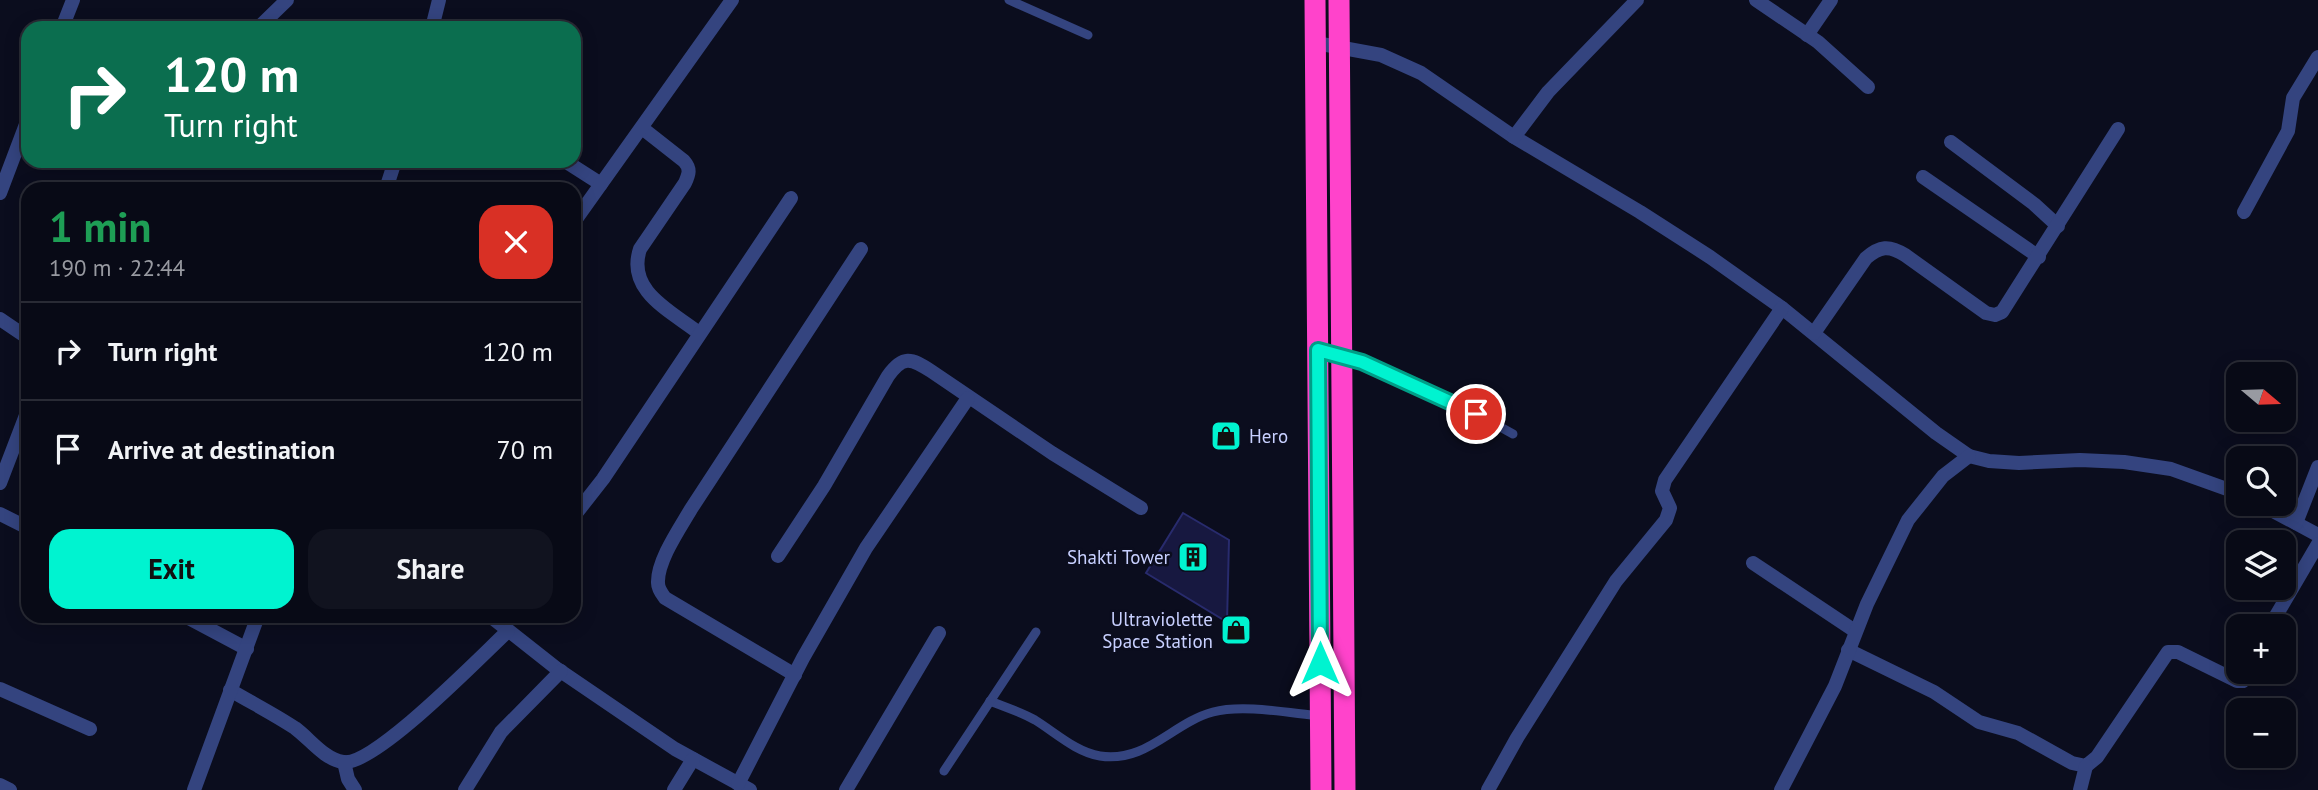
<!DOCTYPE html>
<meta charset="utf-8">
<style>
:root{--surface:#080a16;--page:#11131f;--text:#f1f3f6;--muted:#989aa1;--line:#292b35;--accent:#00f3d0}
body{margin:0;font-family:"PT Sans",sans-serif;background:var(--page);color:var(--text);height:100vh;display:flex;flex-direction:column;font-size:26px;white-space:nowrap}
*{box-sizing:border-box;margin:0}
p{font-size:23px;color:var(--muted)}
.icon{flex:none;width:38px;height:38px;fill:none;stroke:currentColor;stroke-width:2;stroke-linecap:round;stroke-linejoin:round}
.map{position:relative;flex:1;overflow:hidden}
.drawer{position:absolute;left:21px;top:182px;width:560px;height:441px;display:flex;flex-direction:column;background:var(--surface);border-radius:21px;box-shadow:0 4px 18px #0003,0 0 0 2px var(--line)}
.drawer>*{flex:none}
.guide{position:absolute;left:21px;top:21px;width:560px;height:147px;border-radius:21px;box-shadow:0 4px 18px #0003,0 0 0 2px var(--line);background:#0b6e4f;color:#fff;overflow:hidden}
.needle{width:46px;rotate:109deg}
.controls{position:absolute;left:2226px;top:362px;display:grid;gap:14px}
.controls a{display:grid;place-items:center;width:70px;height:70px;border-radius:14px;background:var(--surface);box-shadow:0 4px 18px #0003,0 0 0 2px var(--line);font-size:35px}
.pin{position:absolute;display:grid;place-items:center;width:60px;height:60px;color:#fff;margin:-30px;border:4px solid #fff;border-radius:50%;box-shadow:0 2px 7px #0007}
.me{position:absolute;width:77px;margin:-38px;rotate:0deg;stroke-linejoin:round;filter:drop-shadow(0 0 5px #0008)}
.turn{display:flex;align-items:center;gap:24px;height:147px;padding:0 28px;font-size:32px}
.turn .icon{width:91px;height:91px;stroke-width:2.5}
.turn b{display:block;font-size:49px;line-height:60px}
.round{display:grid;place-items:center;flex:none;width:74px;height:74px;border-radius:21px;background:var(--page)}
.head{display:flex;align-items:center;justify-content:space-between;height:119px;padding:0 28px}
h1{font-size:42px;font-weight:700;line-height:52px;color:#1e9e55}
.action{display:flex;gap:14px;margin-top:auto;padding:14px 28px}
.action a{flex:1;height:80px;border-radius:21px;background:var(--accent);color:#111;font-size:28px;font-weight:700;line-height:80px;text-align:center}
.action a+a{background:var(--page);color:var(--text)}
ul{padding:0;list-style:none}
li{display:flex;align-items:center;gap:21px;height:98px;padding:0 28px;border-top:2px solid var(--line)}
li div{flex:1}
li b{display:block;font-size:26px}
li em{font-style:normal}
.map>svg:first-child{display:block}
.building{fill:#171840;stroke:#282b6d;stroke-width:2}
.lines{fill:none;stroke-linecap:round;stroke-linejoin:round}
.lane{stroke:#34447f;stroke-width:9}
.street{stroke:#34447f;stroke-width:14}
.highway{stroke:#ff43cb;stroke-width:21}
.route-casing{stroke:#009e87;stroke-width:18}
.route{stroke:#00f3d0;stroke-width:12}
.labels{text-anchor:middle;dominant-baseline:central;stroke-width:5;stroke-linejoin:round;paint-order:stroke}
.poi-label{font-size:19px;fill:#c8d0ff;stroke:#0b0d1e;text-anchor:end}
</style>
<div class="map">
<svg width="2318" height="790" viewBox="0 0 2318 790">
<rect width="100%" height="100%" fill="#0b0d1e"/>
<path class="building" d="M1183,513L1229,540L1227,622L1146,573Z"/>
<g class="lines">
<g class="lane">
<path d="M1009,0L1088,35"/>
<path d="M1343,356L1457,403L1513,434"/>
<path d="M990,701C1005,707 1021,712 1035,720C1056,733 1076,752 1100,756C1147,763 1172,723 1213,712C1243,704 1289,713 1320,716"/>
<path d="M944,771L1036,632"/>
</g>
<g class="street">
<path d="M1756,0L1818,42L1868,87"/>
<path d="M62,28L73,0"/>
<path d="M258,28L287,0"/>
<path d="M432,28L439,0"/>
<path d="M1807,35L1831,0"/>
<path d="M1316,43L1381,55L1421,73L1514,137L1640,212L1710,257L1782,308L1936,433L1969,456L1989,461L2019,463L2080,460L2124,462L2171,469L2238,493"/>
<path d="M642,128L684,161C691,169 689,174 685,183L640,249C626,291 671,311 699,333"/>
<path d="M1514,137L1548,92L1637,0"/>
<path d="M1951,142L2034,204L2058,226"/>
<path d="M565,161L601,184"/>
<path d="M1923,177L2039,257"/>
<path d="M386,189L395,161"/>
<path d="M0,193L28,119"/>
<path d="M2244,212L2288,131L2293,98L2318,57"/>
<path d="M574,222L732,0"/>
<path d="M0,319L28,338"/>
<path d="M1814,333L1866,258C1880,246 1889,245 1905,255L1986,313L1995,315L2002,312L2118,129"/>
<path d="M0,483L28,410"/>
<path d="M2260,504L2318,535"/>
<path d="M0,514L28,528"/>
<path d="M574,516L603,479L791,198"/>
<path d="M2296,523L2318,467"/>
<path d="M778,556L824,486L888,376C903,355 911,358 931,371L1052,453L1141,508"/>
<path d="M1753,563L1855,631"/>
<path d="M185,616L247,649"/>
<path d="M490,616L556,668L675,749L750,790"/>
<path d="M2270,626L2318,544"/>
<path d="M1848,650L1934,692L1979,722L2018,733L2072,763L2086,766L2097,757L2168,652H2178L2237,681H2243L2249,672"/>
<path d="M795,675L665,598C662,594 658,589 658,583C657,561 680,528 691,509L861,249"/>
<path d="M0,689L90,729"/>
<path d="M230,690C252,703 274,714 295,728C310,739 324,759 343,762C374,767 482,655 508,631"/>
<path d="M344,762L348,779L355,790"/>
<path d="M738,784L803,658L866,548L968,398"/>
<path d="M0,785L10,790"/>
<path d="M194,790L258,616"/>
<path d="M465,790L501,732L561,671"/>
<path d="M674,790L693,759"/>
<path d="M846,790L939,633"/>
<path d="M1488,790L1517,738L1616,581L1666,520L1670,508L1662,491L1665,480L1782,308"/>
<path d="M1781,790L1835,686L1867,604L1908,520L1943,476L1969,456"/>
<path d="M2080,790L2086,766"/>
</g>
<g class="highway">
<path d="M1315,0L1321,790"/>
<path d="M1339,0L1345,790"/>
</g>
</g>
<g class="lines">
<g class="route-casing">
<path id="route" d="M1320,663L1318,350L1362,362L1476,414"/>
</g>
<use href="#route" class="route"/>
</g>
<defs>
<g id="shop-square" transform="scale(1.575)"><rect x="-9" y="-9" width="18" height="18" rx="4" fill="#00f3d0" stroke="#0b0d1e"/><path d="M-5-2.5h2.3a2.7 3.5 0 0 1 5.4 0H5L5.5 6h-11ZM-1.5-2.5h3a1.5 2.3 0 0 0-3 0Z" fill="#111"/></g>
<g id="building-square" transform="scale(1.575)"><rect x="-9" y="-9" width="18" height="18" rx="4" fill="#00f3d0" stroke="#0b0d1e"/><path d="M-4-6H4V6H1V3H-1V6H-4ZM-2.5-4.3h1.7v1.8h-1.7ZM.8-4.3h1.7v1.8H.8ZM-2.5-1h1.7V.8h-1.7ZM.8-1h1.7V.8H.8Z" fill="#111"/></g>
</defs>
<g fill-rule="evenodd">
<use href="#shop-square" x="1226" y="436"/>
<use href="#building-square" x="1193" y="557"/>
<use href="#shop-square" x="1236" y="630"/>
</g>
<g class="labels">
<g class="poi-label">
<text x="1249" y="436" text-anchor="start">Hero</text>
<text x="1170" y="557">Shakti Tower</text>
<text x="1213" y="619">Ultraviolette<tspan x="1213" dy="22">Space Station</tspan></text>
</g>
</g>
</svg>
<div class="controls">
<a><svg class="needle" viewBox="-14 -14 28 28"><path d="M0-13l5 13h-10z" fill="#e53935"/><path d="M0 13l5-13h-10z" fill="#989aa1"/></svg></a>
<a><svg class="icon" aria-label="search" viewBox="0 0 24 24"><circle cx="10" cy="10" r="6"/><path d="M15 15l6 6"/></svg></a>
<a><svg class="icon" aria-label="layers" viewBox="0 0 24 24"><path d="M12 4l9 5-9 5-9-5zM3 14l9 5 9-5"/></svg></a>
<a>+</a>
<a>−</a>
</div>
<div class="pin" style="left:1476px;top:414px;background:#d93025"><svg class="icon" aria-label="arrive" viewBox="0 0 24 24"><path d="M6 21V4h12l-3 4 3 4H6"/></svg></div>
<svg class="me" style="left:1320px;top:663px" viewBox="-20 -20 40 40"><path d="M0-17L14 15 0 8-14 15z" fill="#00f3d0" stroke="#fff" stroke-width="4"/></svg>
<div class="guide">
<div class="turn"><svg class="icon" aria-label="right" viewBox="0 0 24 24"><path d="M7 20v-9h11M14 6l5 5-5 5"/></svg><div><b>120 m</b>Turn right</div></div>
</div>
<section class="drawer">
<div class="head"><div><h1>1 min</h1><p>190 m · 22:44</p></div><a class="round" style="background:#d93025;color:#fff"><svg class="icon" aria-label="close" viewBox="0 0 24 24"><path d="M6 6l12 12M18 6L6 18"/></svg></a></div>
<ul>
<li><svg class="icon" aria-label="right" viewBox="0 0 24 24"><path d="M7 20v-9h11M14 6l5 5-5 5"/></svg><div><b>Turn right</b></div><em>120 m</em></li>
<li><svg class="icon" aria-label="arrive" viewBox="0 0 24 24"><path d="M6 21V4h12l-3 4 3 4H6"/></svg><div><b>Arrive at destination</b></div><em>70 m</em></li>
</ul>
<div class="action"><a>Exit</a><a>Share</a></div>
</section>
</div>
